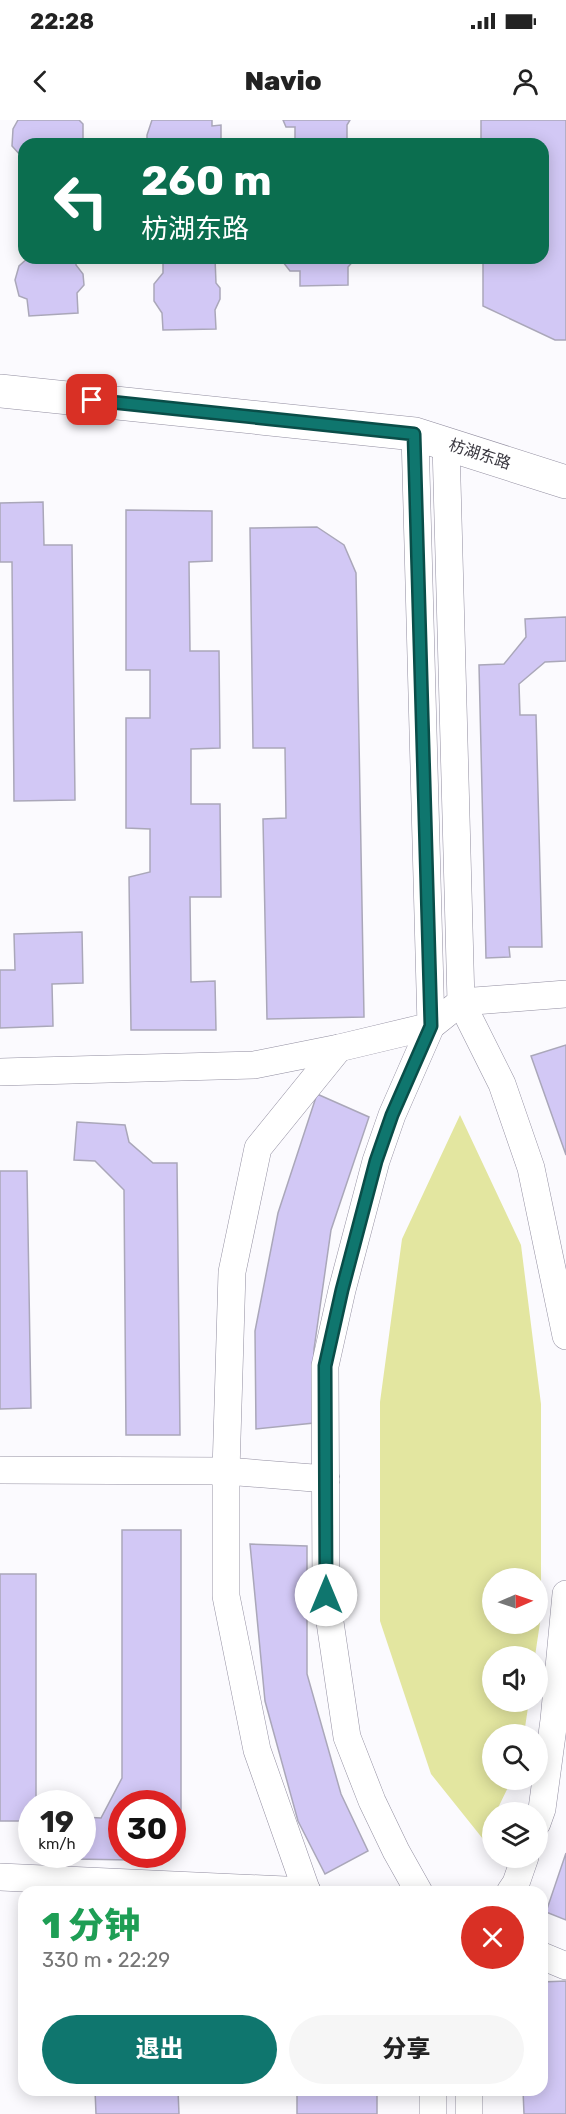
<!DOCTYPE html>
<html lang="zh">
<meta charset="utf-8">
<style>
:root{--surface:#fff;--page:#f6f6f6;--text:#222;--muted:#767676;--accent:#0f766e}
body{margin:0;font-family:Rubik,"Noto Sans SC",sans-serif;background:var(--page);color:var(--text);height:100vh;display:flex;flex-direction:column;font-size:22px;white-space:nowrap}
*{box-sizing:border-box;margin:0}
p{font-size:20px;color:var(--muted)}
.icon{flex:none;width:33px;height:33px;fill:none;stroke:currentColor;stroke-width:2;stroke-linecap:round;stroke-linejoin:round}
.map{position:relative;flex:1;overflow:hidden}
.sheet{position:absolute;left:18px;top:1766px;width:530px;height:210px;display:flex;flex-direction:column;background:var(--surface);border-radius:18px;box-shadow:0 3px 15px #0003}
.sheet>*{flex:none}
.guide{position:absolute;left:18px;top:18px;width:531px;height:126px;border-radius:18px;box-shadow:0 3px 15px #0003;background:#0b6e4f;color:#fff;overflow:hidden}
.needle{width:39px;rotate:88deg}
.buttons{position:absolute;left:482px;top:1448px;display:grid;gap:12px}
.buttons a{display:grid;place-items:center;width:66px;height:66px;border-radius:50%;background:var(--surface);box-shadow:0 3px 15px #0003;font-size:30px}
.speed{position:absolute;left:18px;top:1670px;display:flex;gap:12px;font-size:30px;font-weight:700;text-align:center}
.speed>*{display:grid;place-content:center;width:78px;height:78px;border-radius:50%;background:var(--surface);box-shadow:0 3px 15px #0003;line-height:1}
.speed small{font-size:15px;font-weight:400}
.speed .limit{border:9px solid #d22;background:#fff;color:#111}
.pin{position:absolute;display:grid;place-items:center;width:51px;height:51px;color:#fff;margin:-26px;border-radius:12px;box-shadow:0 3px 9px #0006}
.me{position:absolute;width:66px;margin:-33px;rotate:0deg;stroke-linejoin:round;filter:drop-shadow(0 0 4px #0008)}
.turn{display:flex;align-items:center;gap:21px;height:126px;padding:0 24px;font-size:27px}
.turn .icon{width:78px;height:78px;stroke-width:2.5}
.turn b{display:block;font-size:42px;line-height:51px}
.round{display:grid;place-items:center;flex:none;width:63px;height:63px;border-radius:32px;background:var(--page)}
.summary{display:flex;align-items:center;justify-content:space-between;height:102px;padding:0 24px}
h1{font-size:36px;font-weight:800;line-height:45px;color:#1e9e55}
.cta{display:flex;gap:12px;margin-top:auto;padding:12px 24px}
.cta a{flex:1;height:69px;border-radius:36px;background:var(--accent);color:#fff;font-size:24px;font-weight:800;line-height:69px;text-align:center}
.cta a+a{background:var(--page);color:var(--text)}
.status{display:flex;justify-content:space-between;align-items:center;height:42px;padding:0 30px;background:var(--surface);direction:ltr}
.status svg{height:16px;fill:currentColor}
header{display:flex;justify-content:space-between;align-items:center;height:78px;padding:0 24px;background:var(--surface);font-size:27px;font-weight:800}
.map>svg:first-child{display:block}
.green{fill:#e3e6a0;fill-rule:evenodd}
.building{fill:#d2c8f5;stroke:#aaa7b9;stroke-width:1.5}
.lines{fill:none;stroke-linecap:round;stroke-linejoin:round}
.street-casing{stroke:#928ea0;stroke-width:28}
.secondary-casing{stroke:#928ea0;stroke-width:34}
.street{stroke:#fff;stroke-width:27}
.secondary{stroke:#fff;stroke-width:33}
.route-casing{stroke:#0a4d48;stroke-width:15}
.route{stroke:#0f766e;stroke-width:10}
.labels{text-anchor:middle;dominant-baseline:central;stroke-width:4.5;stroke-linejoin:round;paint-order:stroke}
.street-label{font-size:16px;fill:#38363e;stroke:#fff}
</style>
<div class="status"><b>22:28</b><svg viewBox="0 0 49 12"><path d="M0 12V9h3v3zM5 12V6h3v6zM10 12V3h3v9zM15 12V0h3v12zM26 1h20v11H26zM47 4h2v5h-2z"/></svg></div>
<header><svg class="icon" aria-label="back" viewBox="0 0 24 24"><path d="M15 5l-7 7 7 7"/></svg>Navio<svg class="icon" aria-label="person" viewBox="0 0 24 24"><circle cx="12" cy="8" r="4"/><path d="M4 21q1-7 8-7t8 7"/></svg></header>
<div class="map">
<svg width="566" height="1994" viewBox="0 0 566 1994">
<rect width="100%" height="100%" fill="#fbfafe"/>
<path class="green" d="M460,995L521,1125L541,1284V1496L535,1536H492V1581H529L524,1614H492V1659H512L496,1692H492V1701L483,1719L431,1654L380,1501V1282L402,1119ZM492,1458H537V1503H492Z"/>
<g class="building">
<path d="M18,0H79L83,4V24H24V52L22,37L12,26L13,9Z"/>
<path d="M152,0H212V6L221,5V24H147V15Z"/>
<path d="M283,0H350L347,5V24H295V7H286Z"/>
<path d="M481,0H566V220H555L483,186V138H543V24H481Z"/>
<path d="M24,76V113L20,110L19,84Z"/>
<path d="M28,138H76V145L83,154L84,165L77,173L78,193L29,196L27,179L19,176L15,160L19,146Z"/>
<path d="M163,138H215L216,163L220,168V179L215,190L216,209L163,210L162,193L154,181V164L163,153Z"/>
<path d="M283,138H356L348,147V165L300,166V151H290L283,142Z"/>
<path d="M43,382L44,425H72L75,680L14,681L12,442H0V383Z"/>
<path d="M126,390L212,391V441L189,442L190,531H219L220,628L191,629V684H220L221,777H190L191,862L215,861L216,910H131L129,757L150,752V709L126,708V598H150V550H126Z"/>
<path d="M317,407L344,425L356,453L364,897L267,899L263,699L286,698L285,628H253L250,408Z"/>
<path d="M566,497V541L545,542L519,564L520,595H536L542,827H509L510,837L486,838L479,545L504,544L526,517L525,499Z"/>
<path d="M82,812L83,863L52,864L53,906L0,908V850H15L14,814Z"/>
<path d="M566,925V1035L531,936Z"/>
<path d="M317,974L369,997L331,1110L314,1229V1303L256,1309L255,1211L278,1093Z"/>
<path d="M77,1002L125,1005L129,1022L153,1043H177L180,1315H126L124,1070L95,1041L74,1040Z"/>
<path d="M0,1051H27L31,1288L0,1289Z"/>
<path d="M122,1410H181V1698L172,1706V1683H122V1734H139L131,1740L75,1739V1734H82V1697L101,1698L122,1658Z"/>
<path d="M250,1424L307,1426V1554L341,1674L368,1731L325,1754L298,1701L265,1581Z"/>
<path d="M0,1454H36V1683H32V1701H0Z"/>
<path d="M566,1733V1800L546,1792Z"/>
<path d="M566,1861V1994H524L523,1970H542V1862Z"/>
<path d="M95,1970H178L179,1994H96Z"/>
<rect x="297" y="1970" width="80" height="24"/>
</g>
<g class="lines">
<g class="street-casing">
<g id="street">
<path d="M566,874L461,882L502,964L531,1048L566,1216"/>
<path d="M0,952L254,945L339,928"/>
<path d="M0,1350L226,1351L326,1359"/>
<path d="M537,1703L542,1689L554,1600L566,1474"/>
<path d="M0,1757L307,1771"/>
<path d="M307,1772L257,1630L226,1476V1351L232,1152L258,1028L339,928L431,906L415,314"/>
<path d="M419,1772L396,1731L372,1681L347,1617L326,1475L325,1246L342,1170L376,1041L392,995L431,906L461,882L446,324"/>
<path d="M510,1772L516,1763L525,1737"/>
<path d="M542,1836L566,1846"/>
<path d="M469,1970V1994"/>
<path d="M433,1994V1970"/>
</g>
</g>
<g class="secondary-casing">
<path id="secondary" d="M0,271L415,314L566,362"/>
</g>
<use href="#street" class="street"/>
<use href="#secondary" class="secondary"/>
</g>
<g class="lines">
<g class="route-casing">
<path id="route" d="M92,280L414,314L431,906L392,995L376,1041L342,1170L325,1246L326,1475"/>
</g>
<use href="#route" class="route"/>
</g>
<g class="labels">
<g class="street-label">
<text transform="translate(480 334) rotate(18)">枋湖东路</text>
</g>
</g>
</svg>
<div class="buttons">
<a><svg class="needle" viewBox="-14 -14 28 28"><path d="M0-13l5 13h-10z" fill="#e53935"/><path d="M0 13l5-13h-10z" fill="#767676"/></svg></a>
<a><svg class="icon" aria-label="sound" viewBox="0 0 24 24"><path d="M4 9h4l5-4v14l-5-4H4zM17 9q2 3 0 6"/></svg></a>
<a><svg class="icon" aria-label="search" viewBox="0 0 24 24"><circle cx="10" cy="10" r="6"/><path d="M15 15l6 6"/></svg></a>
<a><svg class="icon" aria-label="layers" viewBox="0 0 24 24"><path d="M12 4l9 5-9 5-9-5zM3 14l9 5 9-5"/></svg></a>
</div>
<div class="speed"><div>19<small>km/h</small></div><div class="limit">30</div></div>
<div class="pin" style="left:92px;top:280px;background:#d93025"><svg class="icon" aria-label="arrive" viewBox="0 0 24 24"><path d="M6 21V4h12l-3 4 3 4H6"/></svg></div>
<svg class="me" style="left:326px;top:1475px" viewBox="-20 -20 40 40"><circle r="19" fill="#fff"/><path d="M0-13L10 11 0 6-10 11z" fill="#0f766e"/></svg>
<div class="guide">
<div class="turn"><svg class="icon" aria-label="left" viewBox="0 0 24 24"><path d="M17 20v-9H6M10 6l-5 5 5 5"/></svg><div><b>260 m</b>枋湖东路</div></div>
</div>
<section class="sheet">
<div class="summary"><div><h1>1 分钟</h1><p>330 m · 22:29</p></div><a class="round" style="background:#d93025;color:#fff"><svg class="icon" aria-label="close" viewBox="0 0 24 24"><path d="M6 6l12 12M18 6L6 18"/></svg></a></div>
<div class="cta"><a>退出</a><a>分享</a></div>
</section>
</div>
